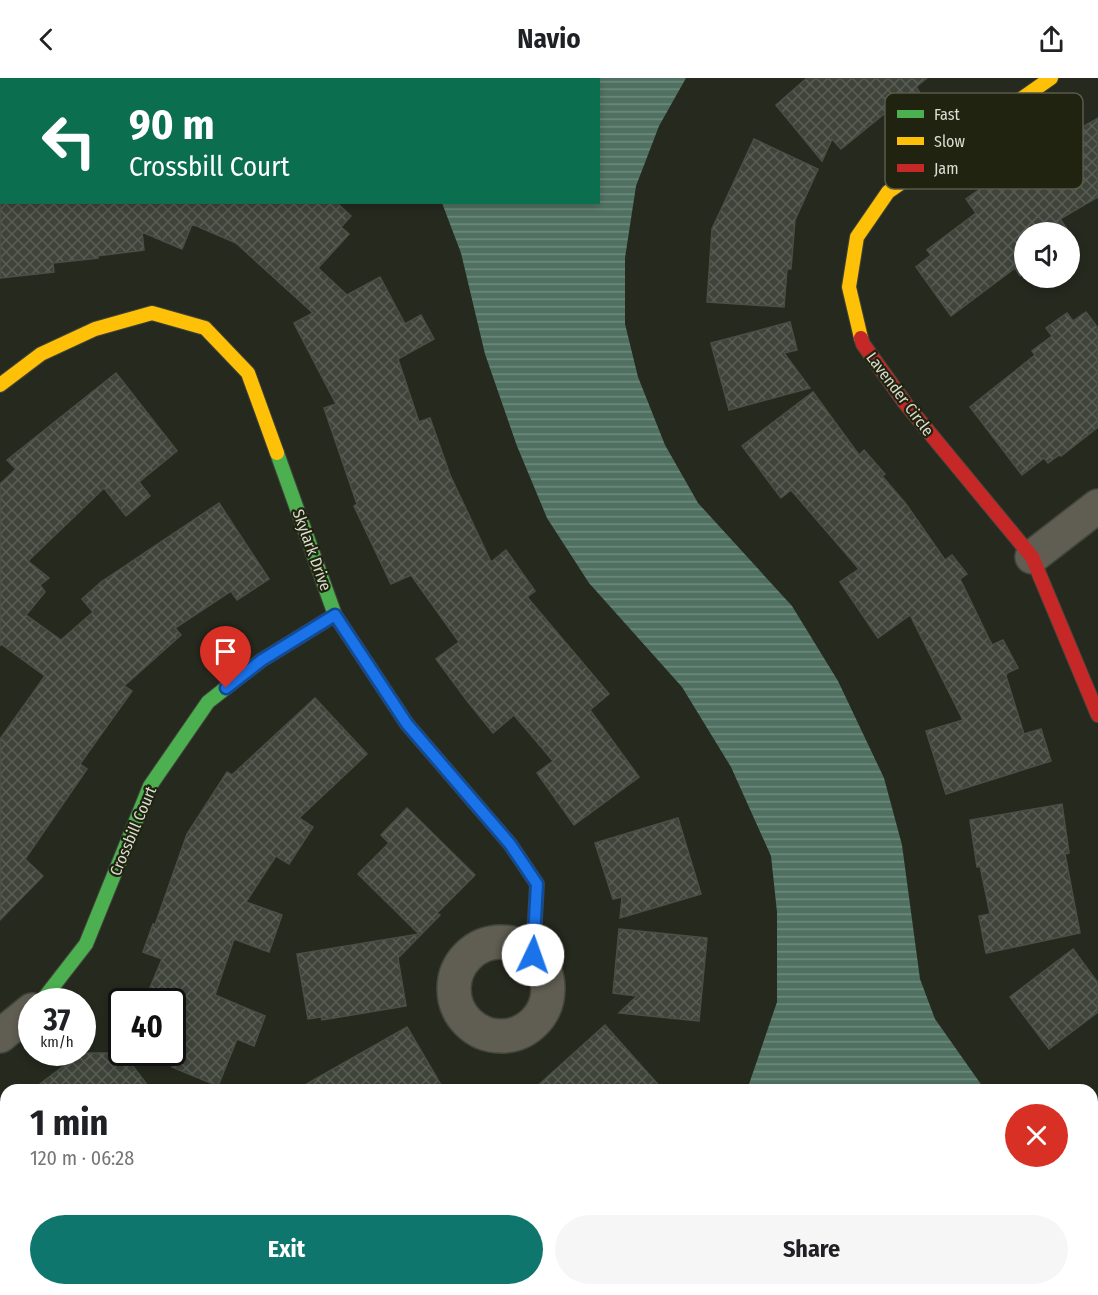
<!DOCTYPE html>
<meta charset="utf-8">
<style>
:root{--surface:#fff;--page:#f6f6f6;--text:#202124;--muted:#757577;--accent:#0f766e}
body{margin:0;font-family:"Fira Sans Condensed",sans-serif;background:var(--page);color:var(--text);height:100vh;display:flex;flex-direction:column;font-size:22px;white-space:nowrap}
*{box-sizing:border-box;margin:0}
p{font-size:20px;color:var(--muted)}
.icon{flex:none;width:33px;height:33px;fill:none;stroke:currentColor;stroke-width:2;stroke-linecap:round;stroke-linejoin:round}
.map{position:relative;flex:1;overflow:hidden}
.sheet{position:absolute;left:0px;top:1006px;width:1098px;height:212px;display:flex;flex-direction:column;background:var(--surface);border-radius:18px 18px 0 0;box-shadow:0 3px 9px #0003}
.sheet>*{flex:none}
.hud{position:absolute;left:0px;top:0px;width:600px;height:126px;box-shadow:0 3px 9px #0003;background:#0b6e4f;color:#fff;overflow:hidden}
.buttons{position:absolute;left:1014px;top:144px;display:grid;gap:12px}
.buttons a{display:grid;place-items:center;width:66px;height:66px;border-radius:50%;background:var(--surface);box-shadow:0 3px 9px #0003;font-size:30px}
.speed{position:absolute;left:18px;top:910px;display:flex;gap:12px;font-size:30px;font-weight:700;text-align:center}
.speed>*{display:grid;place-content:center;width:78px;height:78px;border-radius:50%;background:var(--surface);box-shadow:0 3px 9px #0003;line-height:1}
.speed small{font-size:15px;font-weight:400}
.speed .limit{border:3px solid #111;border-radius:9px;background:#fff;color:#111}
.pin{position:absolute;display:grid;place-items:center;width:51px;height:51px;color:#fff;margin:-62px -26px;border-radius:50% 50% 50% 0;rotate:-45deg;box-shadow:0 0 6px #0007}
.pin .icon{rotate:45deg}
.me{position:absolute;width:66px;margin:-33px;rotate:3deg;stroke-linejoin:round;filter:drop-shadow(0 0 4px #0008)}
.turn{display:flex;align-items:center;gap:21px;height:126px;padding:0 30px;font-size:27px}
.turn .icon{width:78px;height:78px;stroke-width:2.5}
.turn b{display:block;font-size:42px;line-height:51px}
.round{display:grid;place-items:center;flex:none;width:63px;height:63px;border-radius:32px;background:var(--page)}
.overview{display:flex;align-items:center;justify-content:space-between;height:102px;padding:0 30px}
h1{font-size:36px;font-weight:700;line-height:45px}
.action{display:flex;gap:12px;margin-top:auto;padding:12px 30px}
.action a{flex:1;height:69px;border-radius:36px;background:var(--accent);color:#fff;font-size:24px;font-weight:700;line-height:69px;text-align:center}
.action a+a{background:var(--page);color:var(--text)}
header{display:flex;justify-content:space-between;align-items:center;height:78px;padding:0 30px;background:var(--surface);font-size:27px;font-weight:700}
.map>svg:first-child{display:block}
.water{fill:url(#water-rules)}
.building{fill:url(#building-cross-hatch);stroke:#4a4f46;stroke-width:1.5}
.lines{fill:none;stroke-linecap:round;stroke-linejoin:round}
.street-casing{stroke:#42453b;stroke-width:36}
.fast-casing{stroke:#42453b;stroke-width:16}
.slow-casing{stroke:#42453b;stroke-width:16}
.jam-casing{stroke:#42453b;stroke-width:16}
.street{stroke:#605e53;stroke-width:33}
.fast{stroke:#4caf50;stroke-width:14}
.slow{stroke:#ffc107;stroke-width:14}
.jam{stroke:#c62828;stroke-width:14}
.route-casing{stroke:#114b97;stroke-width:15}
.route{stroke:#1a73e8;stroke-width:10}
.labels{text-anchor:middle;dominant-baseline:central;stroke-width:4.5;stroke-linejoin:round;paint-order:stroke}
.street-label{font-size:16px;fill:#dadcd0;stroke:#202310}
.key{fill:#202310;stroke:#585a4a;stroke-width:1.5}
.key-label{font-size:16px;fill:#dadcd0}
</style>
<header><svg class="icon" aria-label="back" viewBox="0 0 24 24"><path d="M15 5l-7 7 7 7"/></svg>Navio<svg class="icon" aria-label="share" viewBox="0 0 24 24"><path d="M12 15V3M7 8l5-5 5 5M5 13v7h14v-7"/></svg></header>
<div class="map">
<svg width="1098" height="1217" viewBox="0 0 1098 1217">
<defs>
<pattern id="water-rules" width="6" height="5" patternUnits="userSpaceOnUse" patternTransform="scale(1.5)"><rect width="6" height="5" fill="#507162"/><path d="M0 2.5h6" fill="none" stroke="#718b7f"/></pattern>
<pattern id="building-cross-hatch" width="8" height="8" patternUnits="userSpaceOnUse" patternTransform="scale(1.5)"><rect width="8" height="8" fill="#3f443b"/><path d="M0 0l8 8M0 8l8-8" fill="none" stroke="#5a5e56"/></pattern>
</defs>
<rect width="100%" height="100%" fill="#26291e"/>
<g class="water">
<path d="M0,0H686L659,48L636,108L625,180V246L638,299L665,367L698,425L792,528L838,603L884,700L902,767L920,901L935,941L985,1012H747L777,924V834L771,778L731,689L682,609L589,505L547,440L517,368L485,276L461,175L442,125L598,124V2H2L0,25Z"/>
<path d="M1092,1098L1098,1100V1217H0V1213L6,1212H1092Z"/>
</g>
<g class="building">
<path d="M807,0H927L916,9L920,15L898,31L895,27L841,71L832,61L822,83L776,27Z"/>
<path d="M1098,40V119L1060,141L1069,154H1024V195L1020,198L1015,190L951,238L916,189L931,177L927,172L976,135L966,121L996,100L999,105L1022,89L1026,93L1071,68L1065,59Z"/>
<path d="M754,61L818,91L795,142L791,191H787L784,229L707,224L712,151Z"/>
<path d="M0,124H336L351,138L341,149L349,156L318,190L347,217L380,199L405,246L421,237L434,261L398,281L419,344L430,340L450,397L491,484L506,472L535,513L527,519L609,616L590,632L639,699L574,747L537,695L553,683L514,637L493,655L468,624L436,581L459,564L411,497L391,506L354,428L357,426L324,330L336,326L294,245L313,235L236,165L192,146L182,171L142,154L144,172L97,178L98,180L53,185L54,194L0,200Z"/>
<path d="M1086,234L1098,250V349L1061,378L1059,377L1048,385L1044,380L1022,397L970,329L1035,277L1032,273L1052,258L1046,250L1067,235L1073,243Z"/>
<path d="M790,244L797,272L784,275L810,310L729,332L711,265Z"/>
<path d="M116,295L177,373L139,404L150,418L126,438L104,410L28,483L49,500L40,507L45,514L26,537L61,562L93,534L82,521L101,504L219,425L269,501L237,522L231,513L175,550L181,557L124,608L132,613L80,686L87,691L25,781L43,798L0,842V661L45,598L1,566L0,568V406L16,391L7,382Z"/>
<path d="M813,314L859,377L864,372L885,396L882,398L906,426L945,482L952,477L967,496L960,501L992,567L1003,562L1018,590L1007,595L1006,598L1024,656L1041,651L1051,683L946,716L926,653L963,642L910,537L878,560L840,504L859,491L791,412L781,420L742,368Z"/>
<path d="M315,620L367,676L299,740L313,749L289,786L276,778L246,824L282,837L269,874L234,861L215,917L265,938L254,968L237,961L218,1008L172,989V924H144L162,881L143,874L153,846L155,847L187,756L227,694L232,697Z"/>
<path d="M1062,726L1069,775L1065,776L1080,855L986,875L979,838L990,836L980,788L977,789L970,742Z"/>
<path d="M407,730L475,797L437,835L440,837L398,880L406,928L322,942L321,939L308,941L297,876L419,856L358,796L389,765L381,757Z"/>
<path d="M678,740L701,816L620,840L622,819L613,821L595,765Z"/>
<path d="M619,851L707,860L699,943L619,935L637,918L613,915Z"/>
<path d="M1073,871L1098,905V934L1049,971L1010,919Z"/>
<path d="M605,947L663,1012H533Z"/>
<path d="M407,949L444,1012H296Z"/>
<path d="M81,975H123L151,1012H32Z"/>
</g>
<g class="lines">
<g class="street-casing">
<g id="street">
<path d="M1032,479L1098,428"/>
<circle cx="501" cy="911" r="47"/>
<path d="M0,958L32,932"/>
</g>
</g>
<g class="fast-casing">
<g id="fast">
<path d="M277,375L335,537L407,646L510,766L537,806L533,877"/>
<path d="M41,924L86,866L150,708L208,624L241,598"/>
</g>
</g>
<g class="slow-casing">
<g id="slow">
<path d="M861,260L849,209L857,159L888,114L1051,0"/>
<path d="M0,307L41,276L95,251L152,235L205,250L248,295L277,375"/>
</g>
</g>
<g class="jam-casing">
<g id="jam">
<path d="M861,260L863,266L905,325L1032,479L1098,637"/>
<path d="M241,598L262,582L335,537"/>
</g>
</g>
<use href="#street" class="street"/>
<use href="#fast" class="fast"/>
<use href="#slow" class="slow"/>
<use href="#jam" class="jam"/>
</g>
<g class="lines">
<g class="route-casing">
<path id="route" d="M226,610L262,582L335,537L407,646L510,766L537,806L533,877"/>
</g>
<use href="#route" class="route"/>
</g>
<g class="labels">
<g class="street-label">
<text transform="translate(900 316) rotate(53)">Lavender Circle</text>
<text transform="translate(312 472) rotate(70)">Skylark Drive</text>
<text transform="translate(133 753) rotate(-67)">Crossbill Court</text>
</g>
</g>
<rect x="885" y="15" width="198" height="96" rx="9" class="key"/>
<rect x="897" y="32" width="27" height="8" fill="#4caf50"/>
<rect x="897" y="59" width="27" height="8" fill="#ffc107"/>
<rect x="897" y="86" width="27" height="8" fill="#c62828"/>
<g class="key-label">
<text x="934" y="42">Fast</text>
<text x="934" y="69">Slow</text>
<text x="934" y="96">Jam</text>
</g>
</svg>
<div class="buttons">
<a><svg class="icon" aria-label="sound" viewBox="0 0 24 24"><path d="M4 9h4l5-4v14l-5-4H4zM17 9q2 3 0 6"/></svg></a>
</div>
<div class="speed"><div>37<small>km/h</small></div><div class="limit">40</div></div>
<div class="pin" style="left:226px;top:610px;background:#d93025"><svg class="icon" aria-label="arrive" viewBox="0 0 24 24"><path d="M6 21V4h12l-3 4 3 4H6"/></svg></div>
<svg class="me" style="left:533px;top:877px" viewBox="-20 -20 40 40"><circle r="19" fill="#fff"/><path d="M0-13L10 11 0 6-10 11z" fill="#1a73e8"/></svg>
<div class="hud">
<div class="turn"><svg class="icon" aria-label="left" viewBox="0 0 24 24"><path d="M17 20v-9H6M10 6l-5 5 5 5"/></svg><div><b>90 m</b>Crossbill Court</div></div>
</div>
<section class="sheet">
<div class="overview"><div><h1>1 min</h1><p>120 m · 06:28</p></div><a class="round" style="background:#d93025;color:#fff"><svg class="icon" aria-label="close" viewBox="0 0 24 24"><path d="M6 6l12 12M18 6L6 18"/></svg></a></div>
<div class="action"><a>Exit</a><a>Share</a></div>
</section>
</div>
